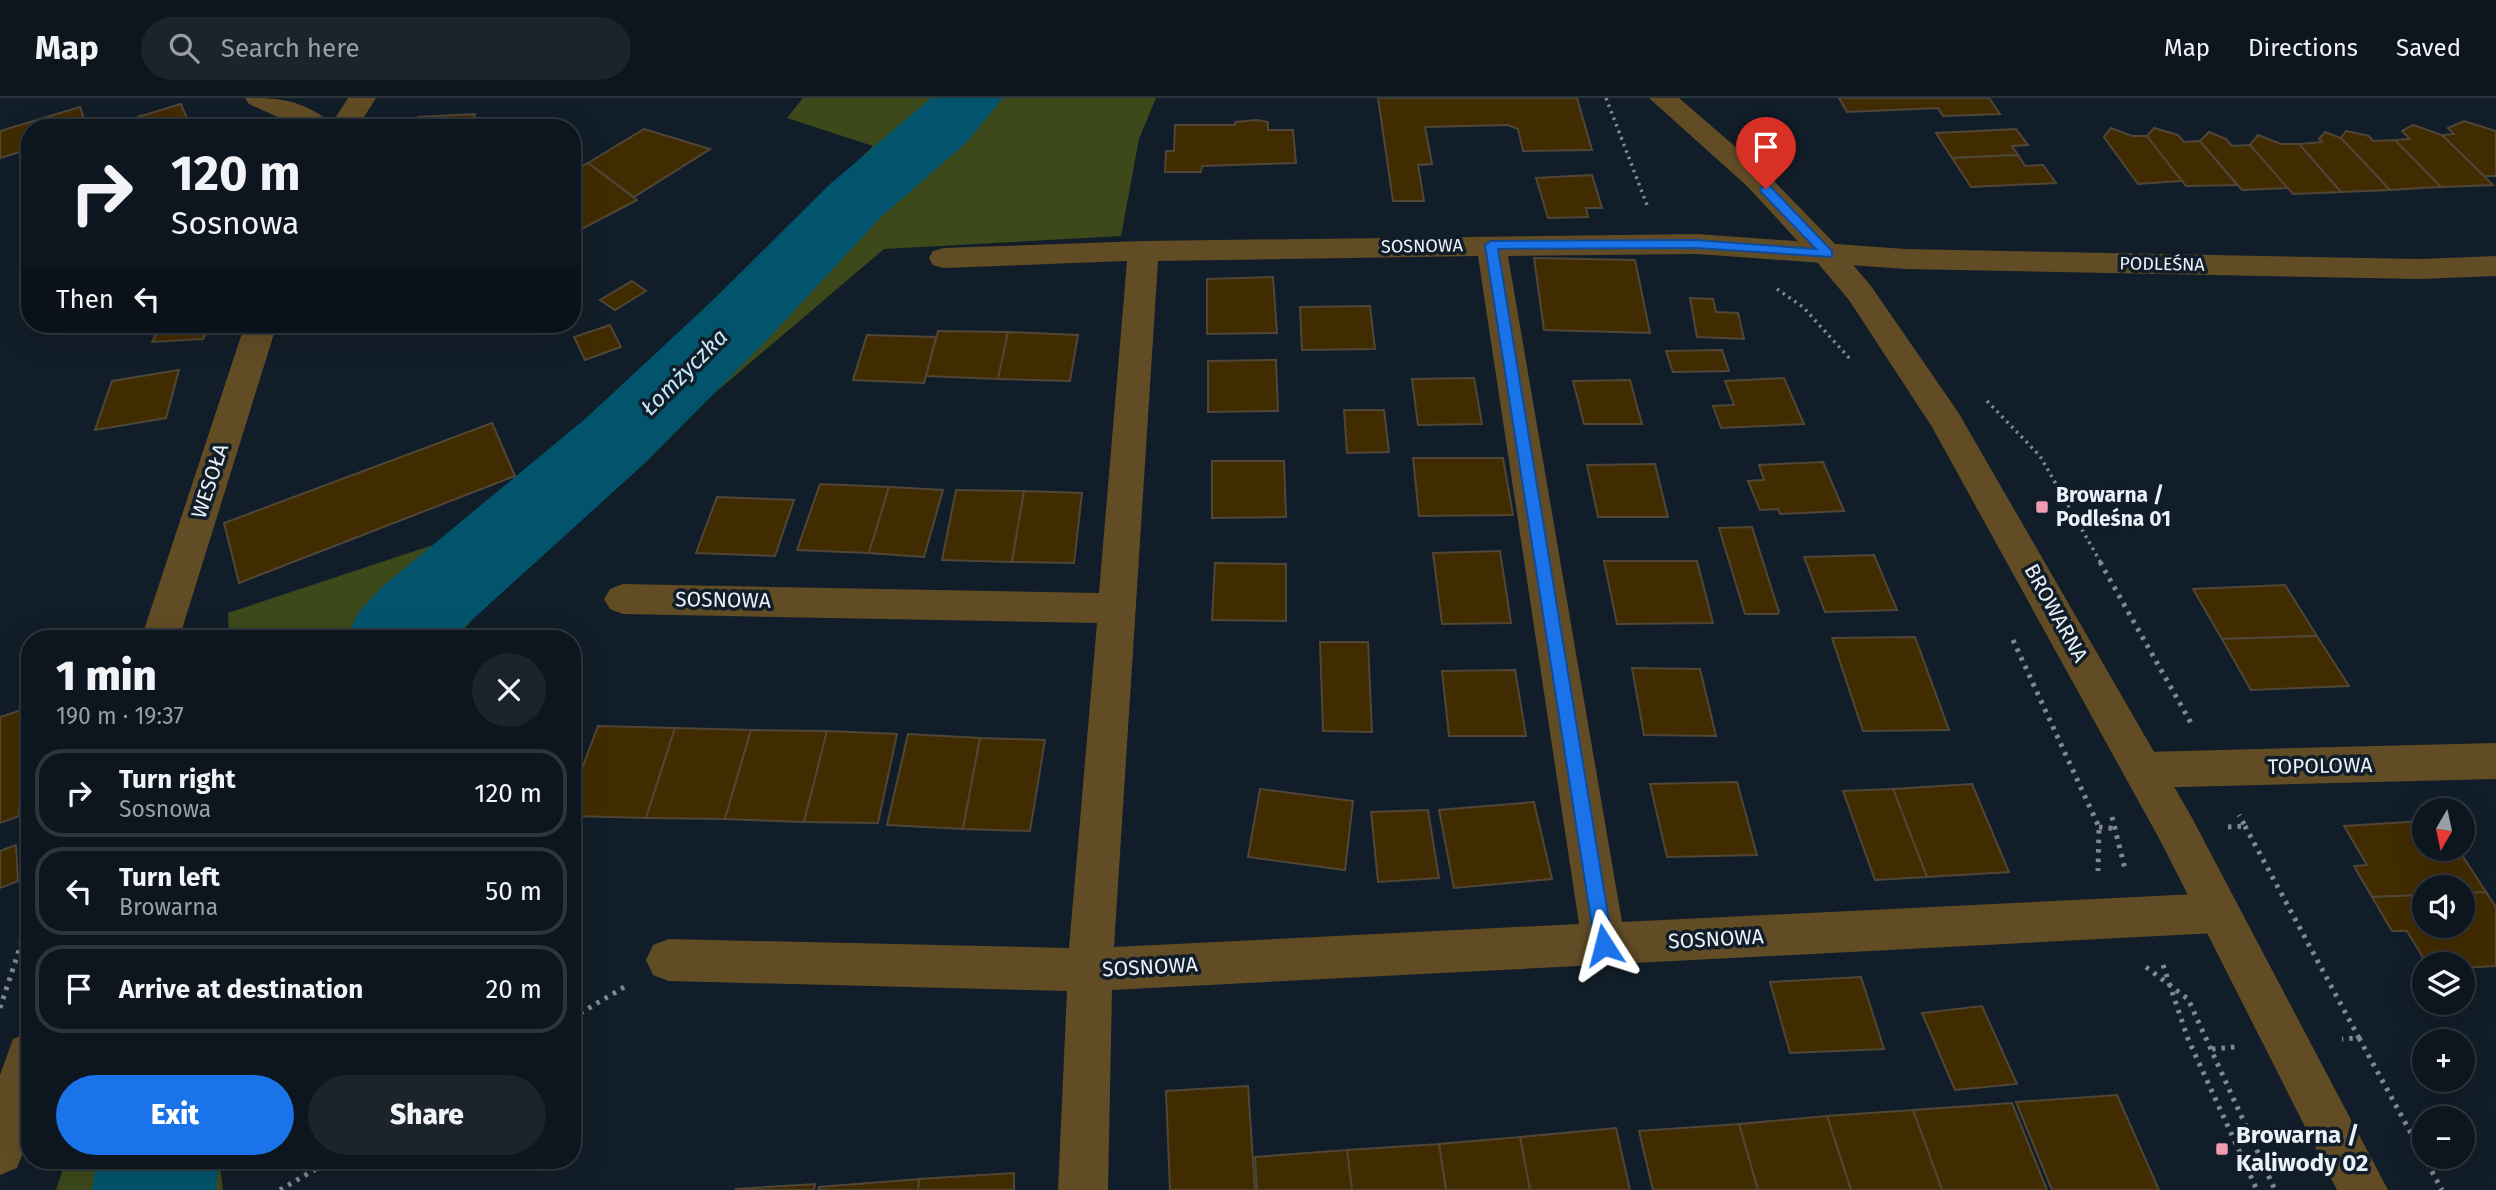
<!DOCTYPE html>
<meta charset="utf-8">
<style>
:root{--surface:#0d161e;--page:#1b232b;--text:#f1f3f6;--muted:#9a9fa4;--line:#2d353c;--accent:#1a73e8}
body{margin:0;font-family:"Fira Sans",sans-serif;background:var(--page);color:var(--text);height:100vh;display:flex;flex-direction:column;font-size:26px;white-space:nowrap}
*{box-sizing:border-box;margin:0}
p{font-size:23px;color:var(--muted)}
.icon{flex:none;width:38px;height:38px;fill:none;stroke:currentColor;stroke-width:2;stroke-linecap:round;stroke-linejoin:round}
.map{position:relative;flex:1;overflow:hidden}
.drawer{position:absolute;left:21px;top:532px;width:560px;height:539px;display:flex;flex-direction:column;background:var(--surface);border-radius:28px;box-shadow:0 7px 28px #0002,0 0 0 2px var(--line)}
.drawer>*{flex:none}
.hud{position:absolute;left:21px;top:21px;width:560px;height:214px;border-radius:28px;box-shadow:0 7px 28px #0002,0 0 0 2px var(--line);background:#0d161e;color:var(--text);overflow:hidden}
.needle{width:46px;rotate:189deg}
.buttons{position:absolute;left:2412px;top:700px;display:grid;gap:14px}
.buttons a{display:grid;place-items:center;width:63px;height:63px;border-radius:50%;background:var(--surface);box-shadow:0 7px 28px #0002,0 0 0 2px var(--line);font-size:35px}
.pin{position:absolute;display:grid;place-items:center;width:60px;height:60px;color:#fff;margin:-72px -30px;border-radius:50% 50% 50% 0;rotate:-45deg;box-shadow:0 0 7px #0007}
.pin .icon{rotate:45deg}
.me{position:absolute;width:77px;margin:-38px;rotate:351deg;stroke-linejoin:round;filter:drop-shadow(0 0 5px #0008)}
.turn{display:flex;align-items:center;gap:24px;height:147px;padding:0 35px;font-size:32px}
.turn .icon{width:91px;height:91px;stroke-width:2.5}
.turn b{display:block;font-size:49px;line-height:60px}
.then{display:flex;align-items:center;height:66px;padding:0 35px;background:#0003;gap:14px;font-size:26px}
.round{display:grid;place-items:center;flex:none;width:74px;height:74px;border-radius:37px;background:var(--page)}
.headline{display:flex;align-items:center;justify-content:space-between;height:119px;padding:0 35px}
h1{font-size:42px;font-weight:800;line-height:52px}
.cta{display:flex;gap:14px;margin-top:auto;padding:14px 35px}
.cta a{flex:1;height:80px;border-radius:42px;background:var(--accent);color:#fff;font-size:28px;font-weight:800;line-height:80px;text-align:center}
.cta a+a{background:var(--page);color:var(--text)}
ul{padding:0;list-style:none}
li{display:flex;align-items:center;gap:21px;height:88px;margin:0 14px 10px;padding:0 21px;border:4px solid var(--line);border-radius:28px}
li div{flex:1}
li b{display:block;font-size:26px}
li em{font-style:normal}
header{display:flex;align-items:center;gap:42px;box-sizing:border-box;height:98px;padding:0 35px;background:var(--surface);border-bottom:2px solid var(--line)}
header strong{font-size:33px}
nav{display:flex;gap:38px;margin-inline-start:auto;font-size:24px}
.search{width:490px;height:63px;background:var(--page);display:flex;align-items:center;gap:18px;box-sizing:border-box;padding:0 24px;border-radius:38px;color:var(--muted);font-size:26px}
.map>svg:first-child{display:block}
.green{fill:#3d491b}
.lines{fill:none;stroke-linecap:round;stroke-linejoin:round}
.river{fill:#01546c;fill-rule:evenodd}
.building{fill:#412b01;stroke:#504637;stroke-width:2}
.path-far1{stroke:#7f8993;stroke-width:3.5;stroke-dasharray:2.5 4.5;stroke-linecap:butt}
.path{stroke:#7f8993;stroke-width:5;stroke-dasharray:3.5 6;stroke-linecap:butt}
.minor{fill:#614c25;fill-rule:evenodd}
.tertiary{fill:#614c25;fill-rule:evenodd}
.route{fill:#1a73e8;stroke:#114b97;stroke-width:2}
.poi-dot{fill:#f19ab4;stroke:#111d28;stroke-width:2.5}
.labels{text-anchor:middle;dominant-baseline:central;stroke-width:7;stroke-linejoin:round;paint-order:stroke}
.far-street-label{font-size:18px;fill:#e9f1f9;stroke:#111d28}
.street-label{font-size:21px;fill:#e9f1f9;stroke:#111d28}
.poi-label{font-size:21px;font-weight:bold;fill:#e9f1f9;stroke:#111d28;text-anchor:start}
.water-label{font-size:23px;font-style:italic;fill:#c3e7f7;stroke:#111d28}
.near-poi-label{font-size:24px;font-weight:bold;fill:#e9f1f9;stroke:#111d28;text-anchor:start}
</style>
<header>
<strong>Map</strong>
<div class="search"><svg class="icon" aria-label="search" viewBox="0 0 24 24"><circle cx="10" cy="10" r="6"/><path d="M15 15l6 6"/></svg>Search here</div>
<nav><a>Map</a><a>Directions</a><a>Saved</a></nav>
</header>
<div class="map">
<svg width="2496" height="1092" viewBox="0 0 2496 1092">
<rect width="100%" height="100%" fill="#111d28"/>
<g class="green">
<path d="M803,0H1156L1139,41L1121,138L884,151L531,451L456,541H229L228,515L460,438L580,330L873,48L787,20Z"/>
<path d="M66,1062H219L223,1092H56Z"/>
</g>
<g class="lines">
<g class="river">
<path d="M931,0H1003L967,44L881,119L767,242L645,365L451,541H345L359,514L382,489L585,321L711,204L829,87Z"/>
<path d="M97,1062H219L216,1092H92Z"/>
</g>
</g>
<g class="building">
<path d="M1378,0H1577L1592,52L1523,53L1518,31L1508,27L1425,29L1432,66L1418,67L1424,103H1393Z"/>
<path d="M1839,0H1989L2000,16L1943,18L1938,10L1847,14Z"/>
<path d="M181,6L191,30H142L138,19Z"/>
<path d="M80,9L87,30H30V51L0,60V33Z"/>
<path d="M475,16L469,30H413L418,19Z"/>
<path d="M1257,22L1268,24V32H1293L1296,65L1202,68L1201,74H1165L1166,53H1174L1175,27H1235V24Z"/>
<path d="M2464,23L2496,33V78H2484L2442,37L2454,36L2448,30Z"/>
<path d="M2413,27L2442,37L2493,87L2441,89L2395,42L2410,41L2402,33Z"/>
<path d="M2111,30L2132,38H2147L2182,83L2138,86L2104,39Z"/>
<path d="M2154,30L2178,37L2184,44L2200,43L2237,87L2186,88L2147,38Z"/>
<path d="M644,31L710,51L634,99L588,65Z"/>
<path d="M2016,31L2028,47L2012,48L2018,57L1952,60L1936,35Z"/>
<path d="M2346,33L2369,38L2373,43L2395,42L2441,89L2390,92L2341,40Z"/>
<path d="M2209,34L2226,41L2232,48L2250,47L2289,90L2242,92L2200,43Z"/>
<path d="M2325,34L2341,40L2390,92L2341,94L2299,46L2322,44L2319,41Z"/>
<path d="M2258,37L2281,46H2299L2341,94L2293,96L2250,47Z"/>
<path d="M2018,57L2025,68L2043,67L2056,85L1971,89L1952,60Z"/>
<path d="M588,65L637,102L572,136V73Z"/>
<path d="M1592,77L1602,110H1586L1588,119L1548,120L1536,80Z"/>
<path d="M1534,160L1635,162L1650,235L1544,232Z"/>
<path d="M1273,179L1277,235L1207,236V181Z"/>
<path d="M632,183L646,193L615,212L600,202Z"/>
<path d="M1690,200L1713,201L1716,214L1738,215L1744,241L1697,239Z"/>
<path d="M1370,208L1375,251L1302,252L1300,209Z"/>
<path d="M162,226H211L203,241L152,244Z"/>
<path d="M610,227L621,249L585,262L574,239Z"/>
<path d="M938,233L1008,234L998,281L926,278Z"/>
<path d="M1008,234L1078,237L1070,283L998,281Z"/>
<path d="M867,237L936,239L924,285L853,282Z"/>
<path d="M1722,252L1729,273L1673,274L1666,253Z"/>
<path d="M1276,262L1278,313L1208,314V263Z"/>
<path d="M179,272L166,320L95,332L112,283Z"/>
<path d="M1474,280L1482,326L1418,327L1412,281Z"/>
<path d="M1784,280L1804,326L1721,330L1713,308L1734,307L1725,283Z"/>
<path d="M1630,282L1642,326H1584L1573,283Z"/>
<path d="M1344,312H1384L1389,354L1347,355Z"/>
<path d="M492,325L515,378L239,485L224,425Z"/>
<path d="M1413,360H1503L1513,417L1419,418Z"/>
<path d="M1212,363H1284L1286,419L1212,420Z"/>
<path d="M1823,364L1844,413L1780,416L1778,411L1760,412L1748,383L1764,382L1759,367Z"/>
<path d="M1655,366L1668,419H1598L1587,367Z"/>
<path d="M820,386L889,389L869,455L797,452Z"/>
<path d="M889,389L943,392L924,459L869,455Z"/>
<path d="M956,392L1024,393L1012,464L942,462Z"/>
<path d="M1024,393L1082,395L1074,465L1012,464Z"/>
<path d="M717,399L794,402L775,458L696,455Z"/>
<path d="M1752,429L1779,514L1778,516H1745L1719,430Z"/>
<path d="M1500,453L1511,525L1442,526L1433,455Z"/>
<path d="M1874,457L1897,512L1825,514L1804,459Z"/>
<path d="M1604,463H1697L1713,525L1617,526Z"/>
<path d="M1215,465L1286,466V523L1212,522Z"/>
<path d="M2285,487L2317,538L2222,541L2193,491Z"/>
<path d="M2317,538L2349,588L2251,592L2222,541Z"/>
<path d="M1915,539L1949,632L1863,633L1832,540Z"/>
<path d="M1320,544H1368L1372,634L1323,633Z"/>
<path d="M1632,570L1700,571L1716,638L1644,637Z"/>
<path d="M1515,572L1526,638H1449L1442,573Z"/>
<path d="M25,611L19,718L0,725V619Z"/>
<path d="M598,628L675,630L646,720L572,718V697Z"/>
<path d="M675,630L751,632L725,721L646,720Z"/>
<path d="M751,632L827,633L804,724L725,721Z"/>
<path d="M827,633L897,636L878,725L804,724Z"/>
<path d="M908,636L980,640L963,731L887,727Z"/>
<path d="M980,640L1045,642L1030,733L963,731Z"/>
<path d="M1737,684L1757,757L1667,759L1650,686Z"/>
<path d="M1972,686L2009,774L1927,779L1893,691Z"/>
<path d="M1260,691L1353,703L1345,772L1248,759Z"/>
<path d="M1893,691L1927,779L1875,782L1843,693Z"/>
<path d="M1534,704L1552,781L1454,790L1439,712Z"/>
<path d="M1428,712L1439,780L1378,784L1371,714Z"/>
<path d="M2424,723V751H2458L2486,794L2462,795V789H2424V797L2372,799L2354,768L2367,767L2344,728Z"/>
<path d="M16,747L18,783L0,790V753Z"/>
<path d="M2486,794L2496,809V868L2462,870V866H2427L2407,833H2392L2372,799L2424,797V828H2462V795Z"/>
<path d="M1861,879L1884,951L1790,955L1770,884Z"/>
<path d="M1982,908L2017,986L1955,992L1922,915Z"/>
<path d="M1248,988L1255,1092H1170L1166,993Z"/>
<path d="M2117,997L2159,1092H2052L2016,1004Z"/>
<path d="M2012,1005L2047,1092H1942L1913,1012Z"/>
<path d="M1913,1012L1942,1092H1851L1827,1018Z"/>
<path d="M1827,1018L1851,1092H1758L1739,1026Z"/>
<path d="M1739,1026L1758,1092H1653L1639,1033Z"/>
<path d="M1616,1030L1630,1092H1530L1520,1039Z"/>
<path d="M1520,1039L1530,1092H1446L1439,1046Z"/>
<path d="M1439,1046L1446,1092H1352L1347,1052Z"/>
<path d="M1347,1052L1352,1092H1257L1255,1059Z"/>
<path d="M1014,1075V1092H918L919,1081Z"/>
<path d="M919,1081L918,1092H818L819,1089Z"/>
<path d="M815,1086L814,1092H736V1091Z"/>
</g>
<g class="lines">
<g class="path-far1">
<path d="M1606,0L1647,107"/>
<path d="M1777,191L1803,209L1851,262"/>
<path d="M1987,303L2040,358L2101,465"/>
</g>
<g class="path">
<path d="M2100,464L2191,625"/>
<path d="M2013,542L2099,729L2098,773"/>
<path d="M2112,719L2125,771"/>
<path d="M2245,728L2359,940L2342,941"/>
<path d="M2099,729L2118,731"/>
<path d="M2228,729L2245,728L2239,717"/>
<path d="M2163,867L2188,941L2257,1092"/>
<path d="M2146,869L2188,901L2275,1092"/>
<path d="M0,910L30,819"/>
<path d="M572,920L626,888"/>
<path d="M2359,940L2442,1092"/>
<path d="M2212,951L2235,949"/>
<path d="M280,1092L331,1062"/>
</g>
<g class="minor">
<path d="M245,0C283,0 301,2 332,25L348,0H376L357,30H302L249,6Z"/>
<path d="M1697,136L1905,151L2420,161L2496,158V178L2420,181L1905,171L1697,156L1508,158L1622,824L2217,795L2233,801L2239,815L2233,829L2217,835L1112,892L1108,1092H1058L1067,893L669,883L653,877L646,862L653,847L669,841L1069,850L1097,525L623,516L610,511L604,501L610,491L623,486L1099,495L1127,163L944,170L933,167L929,160L933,153L944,150L1143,143ZM1478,158L1579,826L1114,849L1158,163Z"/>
<path d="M245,226H277L179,541H141Z"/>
<path d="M2496,645V681L2144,690L2129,685L2123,672L2129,659L2144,654Z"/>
<path d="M30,934V1036L17,1070L0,1077V977L13,941Z"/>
</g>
<path class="tertiary" d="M1649,0H1679L1768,77L1838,149L1871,188L1958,314L2191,718L2388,1092H2337L2161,744L1932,329L1849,202L1816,163L1748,89Z"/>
</g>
<path class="route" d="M1766,87L1770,88L1832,153V159L1696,150L1498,151L1613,847L1610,853L1604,856L1597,853L1595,847L1485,147L1491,143L1696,142L1816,151L1761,94L1760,91Z"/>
<g class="poi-dot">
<rect x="2035" y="402" width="14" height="14" rx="3.5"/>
<rect x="2215" y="1044" width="14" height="14" rx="3.5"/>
</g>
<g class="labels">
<g class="far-street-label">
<text transform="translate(1422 148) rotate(-1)">SOSNOWA</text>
<text transform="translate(2162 166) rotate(1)">PODLEŚNA</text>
</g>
<g class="street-label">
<text transform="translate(210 383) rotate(-72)">WESOŁA</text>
<text transform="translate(723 502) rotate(1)">SOSNOWA</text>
<text transform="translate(2056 515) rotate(61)">BROWARNA</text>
<text transform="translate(2320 668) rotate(-1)">TOPOLOWA</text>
<text transform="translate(1716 841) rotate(-3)">SOSNOWA</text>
<text transform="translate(1150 869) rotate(-3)">SOSNOWA</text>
</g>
<g class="poi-label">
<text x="2056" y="397">Browarna /<tspan x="2056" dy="24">Podleśna 01</tspan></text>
</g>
<g class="water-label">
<text transform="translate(684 274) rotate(-45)">Łomżyczka</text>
</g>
<g class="near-poi-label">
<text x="2236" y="1037">Browarna /<tspan x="2236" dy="28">Kaliwody 02</tspan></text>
</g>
</g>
</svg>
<div class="buttons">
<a><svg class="needle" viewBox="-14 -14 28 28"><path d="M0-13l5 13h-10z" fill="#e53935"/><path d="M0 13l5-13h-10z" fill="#9a9fa4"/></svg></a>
<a><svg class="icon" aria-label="sound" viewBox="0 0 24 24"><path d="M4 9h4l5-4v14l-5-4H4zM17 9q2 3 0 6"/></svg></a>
<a><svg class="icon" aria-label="layers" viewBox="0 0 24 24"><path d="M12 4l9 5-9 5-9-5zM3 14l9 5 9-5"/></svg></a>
<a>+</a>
<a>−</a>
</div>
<div class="pin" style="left:1766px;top:91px;background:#d93025"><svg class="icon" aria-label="arrive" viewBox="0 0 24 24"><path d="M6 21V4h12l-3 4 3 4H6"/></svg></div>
<svg class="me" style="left:1604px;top:847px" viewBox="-20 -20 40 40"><path d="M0-17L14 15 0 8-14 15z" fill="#1a73e8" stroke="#fff" stroke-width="4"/></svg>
<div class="hud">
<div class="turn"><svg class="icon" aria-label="right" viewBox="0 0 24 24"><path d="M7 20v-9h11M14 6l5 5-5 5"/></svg><div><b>120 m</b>Sosnowa</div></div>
<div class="then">Then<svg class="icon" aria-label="left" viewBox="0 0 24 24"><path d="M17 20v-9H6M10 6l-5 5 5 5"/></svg></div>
</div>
<section class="drawer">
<div class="headline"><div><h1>1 min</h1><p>190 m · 19:37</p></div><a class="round"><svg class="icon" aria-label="close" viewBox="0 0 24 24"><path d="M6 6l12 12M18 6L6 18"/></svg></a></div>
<ul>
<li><svg class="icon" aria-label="right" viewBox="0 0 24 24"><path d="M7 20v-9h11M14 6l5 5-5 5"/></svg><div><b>Turn right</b><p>Sosnowa</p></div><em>120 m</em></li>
<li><svg class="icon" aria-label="left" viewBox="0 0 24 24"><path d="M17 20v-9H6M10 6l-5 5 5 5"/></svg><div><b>Turn left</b><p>Browarna</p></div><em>50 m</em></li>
<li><svg class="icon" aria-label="arrive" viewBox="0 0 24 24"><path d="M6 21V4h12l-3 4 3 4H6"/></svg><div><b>Arrive at destination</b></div><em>20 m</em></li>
</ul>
<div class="cta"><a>Exit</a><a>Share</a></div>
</section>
</div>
